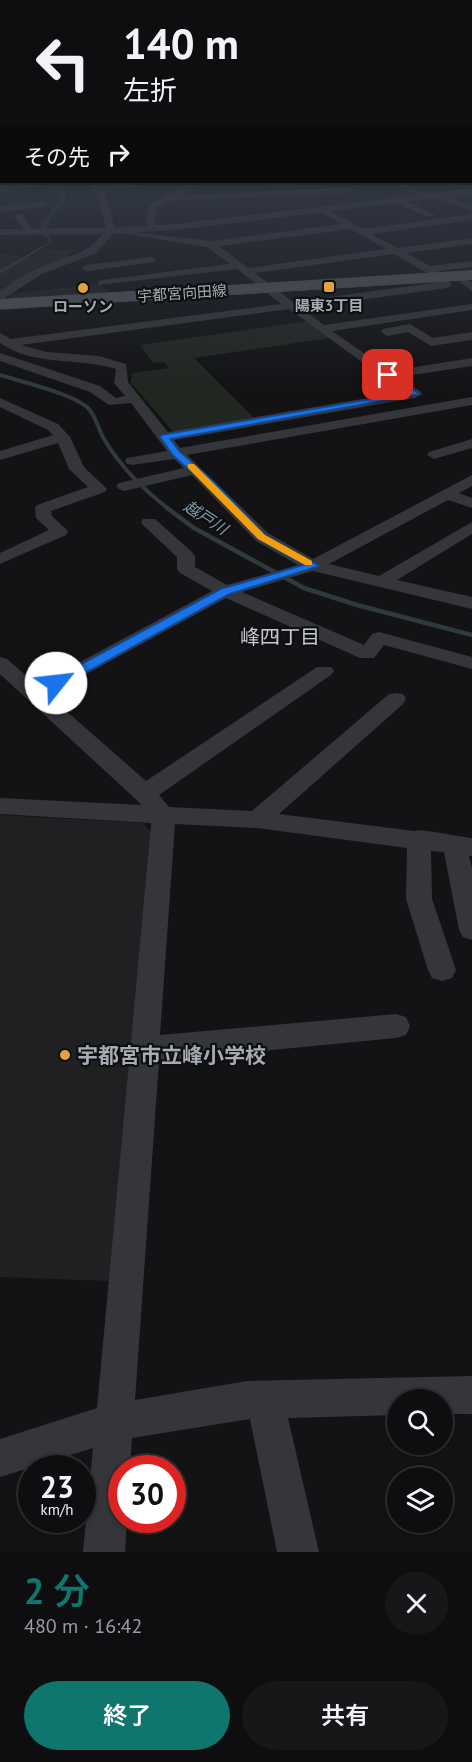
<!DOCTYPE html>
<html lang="ja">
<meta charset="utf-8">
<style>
:root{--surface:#0e0e10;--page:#171719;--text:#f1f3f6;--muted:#9b9c9f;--line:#2e2e30;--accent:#0f766e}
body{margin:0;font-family:"PT Sans","Noto Sans JP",sans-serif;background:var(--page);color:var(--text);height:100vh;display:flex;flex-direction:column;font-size:22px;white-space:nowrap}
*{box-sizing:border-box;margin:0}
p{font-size:20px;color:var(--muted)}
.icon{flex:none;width:33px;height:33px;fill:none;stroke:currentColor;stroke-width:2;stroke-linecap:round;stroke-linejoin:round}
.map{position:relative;height:1552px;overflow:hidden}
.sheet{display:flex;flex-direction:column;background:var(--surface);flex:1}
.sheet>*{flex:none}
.hud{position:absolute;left:0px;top:0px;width:472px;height:183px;box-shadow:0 3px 9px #0003,0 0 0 2px var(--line);background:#0e0e10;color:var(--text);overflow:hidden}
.buttons{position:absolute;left:387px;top:1389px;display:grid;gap:12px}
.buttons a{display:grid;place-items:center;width:66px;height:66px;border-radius:50%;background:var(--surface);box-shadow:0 3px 9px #0003,0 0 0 2px var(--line);font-size:30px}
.speed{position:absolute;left:18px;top:1455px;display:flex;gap:12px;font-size:30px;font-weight:700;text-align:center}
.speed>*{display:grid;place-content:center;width:78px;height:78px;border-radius:50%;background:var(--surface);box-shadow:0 3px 9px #0003,0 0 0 2px var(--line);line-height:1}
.speed small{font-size:15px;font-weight:400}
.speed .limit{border:9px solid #d22;background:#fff;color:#111}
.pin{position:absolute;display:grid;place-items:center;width:51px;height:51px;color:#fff;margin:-26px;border-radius:12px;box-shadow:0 3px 9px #0006}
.me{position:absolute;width:66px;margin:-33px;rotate:61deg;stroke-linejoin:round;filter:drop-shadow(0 0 4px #0008)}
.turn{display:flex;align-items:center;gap:21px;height:126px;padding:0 24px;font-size:27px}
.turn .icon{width:78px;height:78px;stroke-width:2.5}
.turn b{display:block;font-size:42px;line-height:51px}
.then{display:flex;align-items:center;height:57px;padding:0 24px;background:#0003;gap:12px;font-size:22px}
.round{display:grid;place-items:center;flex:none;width:63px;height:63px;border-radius:32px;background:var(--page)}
.head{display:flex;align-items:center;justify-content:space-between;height:102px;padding:0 24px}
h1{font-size:36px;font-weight:600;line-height:45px;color:var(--accent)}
.button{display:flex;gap:12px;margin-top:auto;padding:12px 24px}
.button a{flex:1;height:69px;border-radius:36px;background:var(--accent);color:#fff;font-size:24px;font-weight:600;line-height:69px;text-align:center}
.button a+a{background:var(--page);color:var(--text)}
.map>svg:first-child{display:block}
.built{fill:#202022}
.green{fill:#202721}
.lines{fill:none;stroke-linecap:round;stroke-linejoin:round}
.stream-far3{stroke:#30393e;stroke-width:2}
.stream-far2{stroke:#30393e;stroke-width:3}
.stream-far1{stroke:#30393e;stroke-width:4}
.stream{stroke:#30393e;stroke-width:4.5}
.minor{fill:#353639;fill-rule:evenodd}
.tertiary{fill:#353639;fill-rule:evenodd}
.primary{fill:#515358;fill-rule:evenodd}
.tram{stroke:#4e5054;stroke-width:1.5}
.route{fill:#1a73e8;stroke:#114b97;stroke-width:1.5}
.slow{fill:#f59e0b}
.poi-dot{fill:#e1a23f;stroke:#0e0f10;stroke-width:2}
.labels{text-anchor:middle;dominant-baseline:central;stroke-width:4.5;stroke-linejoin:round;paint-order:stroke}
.far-street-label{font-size:15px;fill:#a6abb4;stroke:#0e0f10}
.far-poi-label{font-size:15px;font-weight:bold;fill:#a6abb4;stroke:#0e0f10}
.far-water-label{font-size:16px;font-style:italic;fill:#809aac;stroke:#0e0f10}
.neighbourhood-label{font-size:20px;fill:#c7cad0;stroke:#0e0f10}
.near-poi-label{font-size:21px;font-weight:bold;fill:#a6abb4;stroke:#0e0f10;text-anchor:start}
</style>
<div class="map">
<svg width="472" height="1552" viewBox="0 0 472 1552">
<rect width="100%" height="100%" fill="#131315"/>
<g class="built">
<path d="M44,249L75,250L67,256L79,257L61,262L0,295V253L32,258Z"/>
<path d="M100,284L111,294L5,301L13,293Z"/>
<path d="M0,815L143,823L151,833L109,1281L0,1277Z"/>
</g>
<g class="green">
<path d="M64,182L66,199L53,214L47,229H39L42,220L51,210L43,202L57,200L41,184Z"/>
<path d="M308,321L330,338L194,358L255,419L174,433L131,383L132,373L169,368L164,362L153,363L140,345Z"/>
</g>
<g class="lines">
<g class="stream-far3">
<path d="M44,227L64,198L63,186"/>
<path d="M22,259L51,242L43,232"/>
</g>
<path class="stream-far2" d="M0,272L25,258"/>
<path class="stream-far1" d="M0,375C22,382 70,393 87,407C96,415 98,429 104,439C120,466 145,491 170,510"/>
<path class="stream" d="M167,508L194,528L304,588L357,605L472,635"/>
<g class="minor">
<path d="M33,182H42L45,184L41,186L0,191V185Z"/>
<path d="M84,182H92L97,186L135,184L139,186L135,188L102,190L106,195L115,230L210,241L342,224L318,211V207L321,206L363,229L472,214V220L372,234L397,248L472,238V244L406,253L430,266L472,261V267L439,271L446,275V279H438L394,254L255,273L293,302L448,281L452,285L447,288L301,308L324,325L472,304V310L332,331L390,371L472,358V366L399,377L420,391L422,394L415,398L174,440L180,448L472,397V405L187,455L268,533L313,559L472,475V486L459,493L472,498V508L448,500L329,564L379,576L472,522V534L397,580L472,597V609L313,571L242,592L364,645L372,634L379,632L472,657V669L384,645L374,658H360L226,598L48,695L146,781L317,667H331L334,671L331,675L159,795L169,807L252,811L389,694L396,693L403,694L406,699L403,704L279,814L414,831C422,828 460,837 472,838V856H469L472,868V940L463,937L459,930L444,852L431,851L432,899L456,970L452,978L442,981L432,978L428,970L406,899L407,848L257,828L175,824L160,1035L396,1014L406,1017L410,1026L406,1035L396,1038L159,1061L135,1400L247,1381L472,1376V1414H442V1400H398V1415L288,1418L319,1552H277L250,1419L132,1438L130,1468H122V1520H127L125,1552H83L93,1448L0,1477V1439L97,1408L151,825V823L0,814V798L142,805L0,674V657L7,659L37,685L212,591L180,573L177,569V557L143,525L141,522L143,519H155L192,552L195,556V567L227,585L298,565L256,541L192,475L124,491L119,489L116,486L119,483L184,468L174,459L132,465L127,464L125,461L127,458L167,451L131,403L109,405L90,392L0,361V353L100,386L116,398L125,396L114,383L116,369C78,357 34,367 0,343V333L11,339L281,304L237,269L98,285V281L102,280L230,264L207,247L115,232L96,253L42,274L0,301V292C13,281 28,272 44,266C71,254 88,256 106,229L98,196ZM350,229L386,249L248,268L219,246ZM289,309L403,392L168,432L128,382L126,364L99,356L47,352L21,345Z"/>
<path d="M192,182H201L178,196L349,187L353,190L349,193L168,201L157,207L155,221L159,229L151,231L145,221L150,204Z"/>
<path d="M395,182H404L429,197L422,199Z"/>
<path d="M439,192L472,206V212L436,197L435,195Z"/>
<path d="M394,198H400L436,215L428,217L394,202Z"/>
<path d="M41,202L44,203V207L0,212V206Z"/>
<path d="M16,214H22L34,231L32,233H26L14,216Z"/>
<path d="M151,257L155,258V262L87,271L82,268L87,265Z"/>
<path d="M465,279L472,282V291L460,282Z"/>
<path d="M410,324L433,338L472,332V340L431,346L408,332L387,336L381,332L383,329Z"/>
<path d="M0,398L58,424L70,437L84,467L107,489L105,492L51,511L52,516L68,531L66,535L0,564V553L49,530L36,518L35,508L37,505L88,487L69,469L58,443L0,460V451L53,435L48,430L0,407Z"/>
<path d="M472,439V448L434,459L427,455L429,452Z"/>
</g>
<path class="tertiary" d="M472,188V194L175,230L111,234L0,235V229L111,228L175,224Z"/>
<path class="primary" d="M472,270V280L0,309V299Z"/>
<path class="tram" d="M0,309L472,279"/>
</g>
<linearGradient id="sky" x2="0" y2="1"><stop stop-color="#0a0a0c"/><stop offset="0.44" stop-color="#333946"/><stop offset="1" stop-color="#333946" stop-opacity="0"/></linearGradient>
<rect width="472" height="388" fill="url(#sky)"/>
<path class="route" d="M386,373H391L419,394L170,439L179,451L214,482L265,535L319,566L229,594L61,686H52L50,683L52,680L221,589L304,565L258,539L207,486L173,455L160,437L162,435L408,393L386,377Z"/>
<path class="slow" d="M188,464H194L265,535L312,561V565H305L258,539L188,468Z"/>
<g class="poi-dot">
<rect x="323" y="281" width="12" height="12" rx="3"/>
<circle cx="83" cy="288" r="6"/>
<circle cx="65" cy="1055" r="6"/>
</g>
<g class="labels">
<g class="far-street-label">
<text transform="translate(182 293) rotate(-4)">宇都宮向田線</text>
</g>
<g class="far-poi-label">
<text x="329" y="305">陽東3丁目</text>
<text x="83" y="306">ローソン</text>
</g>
<g class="far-water-label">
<text transform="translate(206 517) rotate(33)">越戸川</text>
</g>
<g class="neighbourhood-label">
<text x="280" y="637">峰四丁目</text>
</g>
<g class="near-poi-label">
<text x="77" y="1055">宇都宮市立峰小学校</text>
</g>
</g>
</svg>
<div class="buttons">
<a><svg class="icon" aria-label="search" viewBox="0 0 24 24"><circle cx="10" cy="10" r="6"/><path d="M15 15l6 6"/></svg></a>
<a><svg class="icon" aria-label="layers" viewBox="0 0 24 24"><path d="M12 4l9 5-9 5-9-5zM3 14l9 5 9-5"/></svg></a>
</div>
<div class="speed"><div>23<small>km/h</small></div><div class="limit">30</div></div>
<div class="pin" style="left:388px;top:375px;background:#d93025"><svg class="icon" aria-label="arrive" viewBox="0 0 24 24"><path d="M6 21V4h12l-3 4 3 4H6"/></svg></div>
<svg class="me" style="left:56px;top:683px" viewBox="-20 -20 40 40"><circle r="19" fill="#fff"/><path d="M0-13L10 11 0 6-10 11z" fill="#1a73e8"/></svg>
<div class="hud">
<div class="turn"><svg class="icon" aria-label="left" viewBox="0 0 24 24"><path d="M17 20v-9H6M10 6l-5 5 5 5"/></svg><div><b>140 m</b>左折</div></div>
<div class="then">その先<svg class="icon" aria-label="right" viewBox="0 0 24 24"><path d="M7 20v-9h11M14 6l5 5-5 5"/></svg></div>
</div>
</div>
<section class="sheet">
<div class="head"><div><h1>2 分</h1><p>480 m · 16:42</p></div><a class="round"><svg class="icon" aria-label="close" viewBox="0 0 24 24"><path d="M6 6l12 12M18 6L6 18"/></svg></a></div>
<div class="button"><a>終了</a><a>共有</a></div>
</section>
